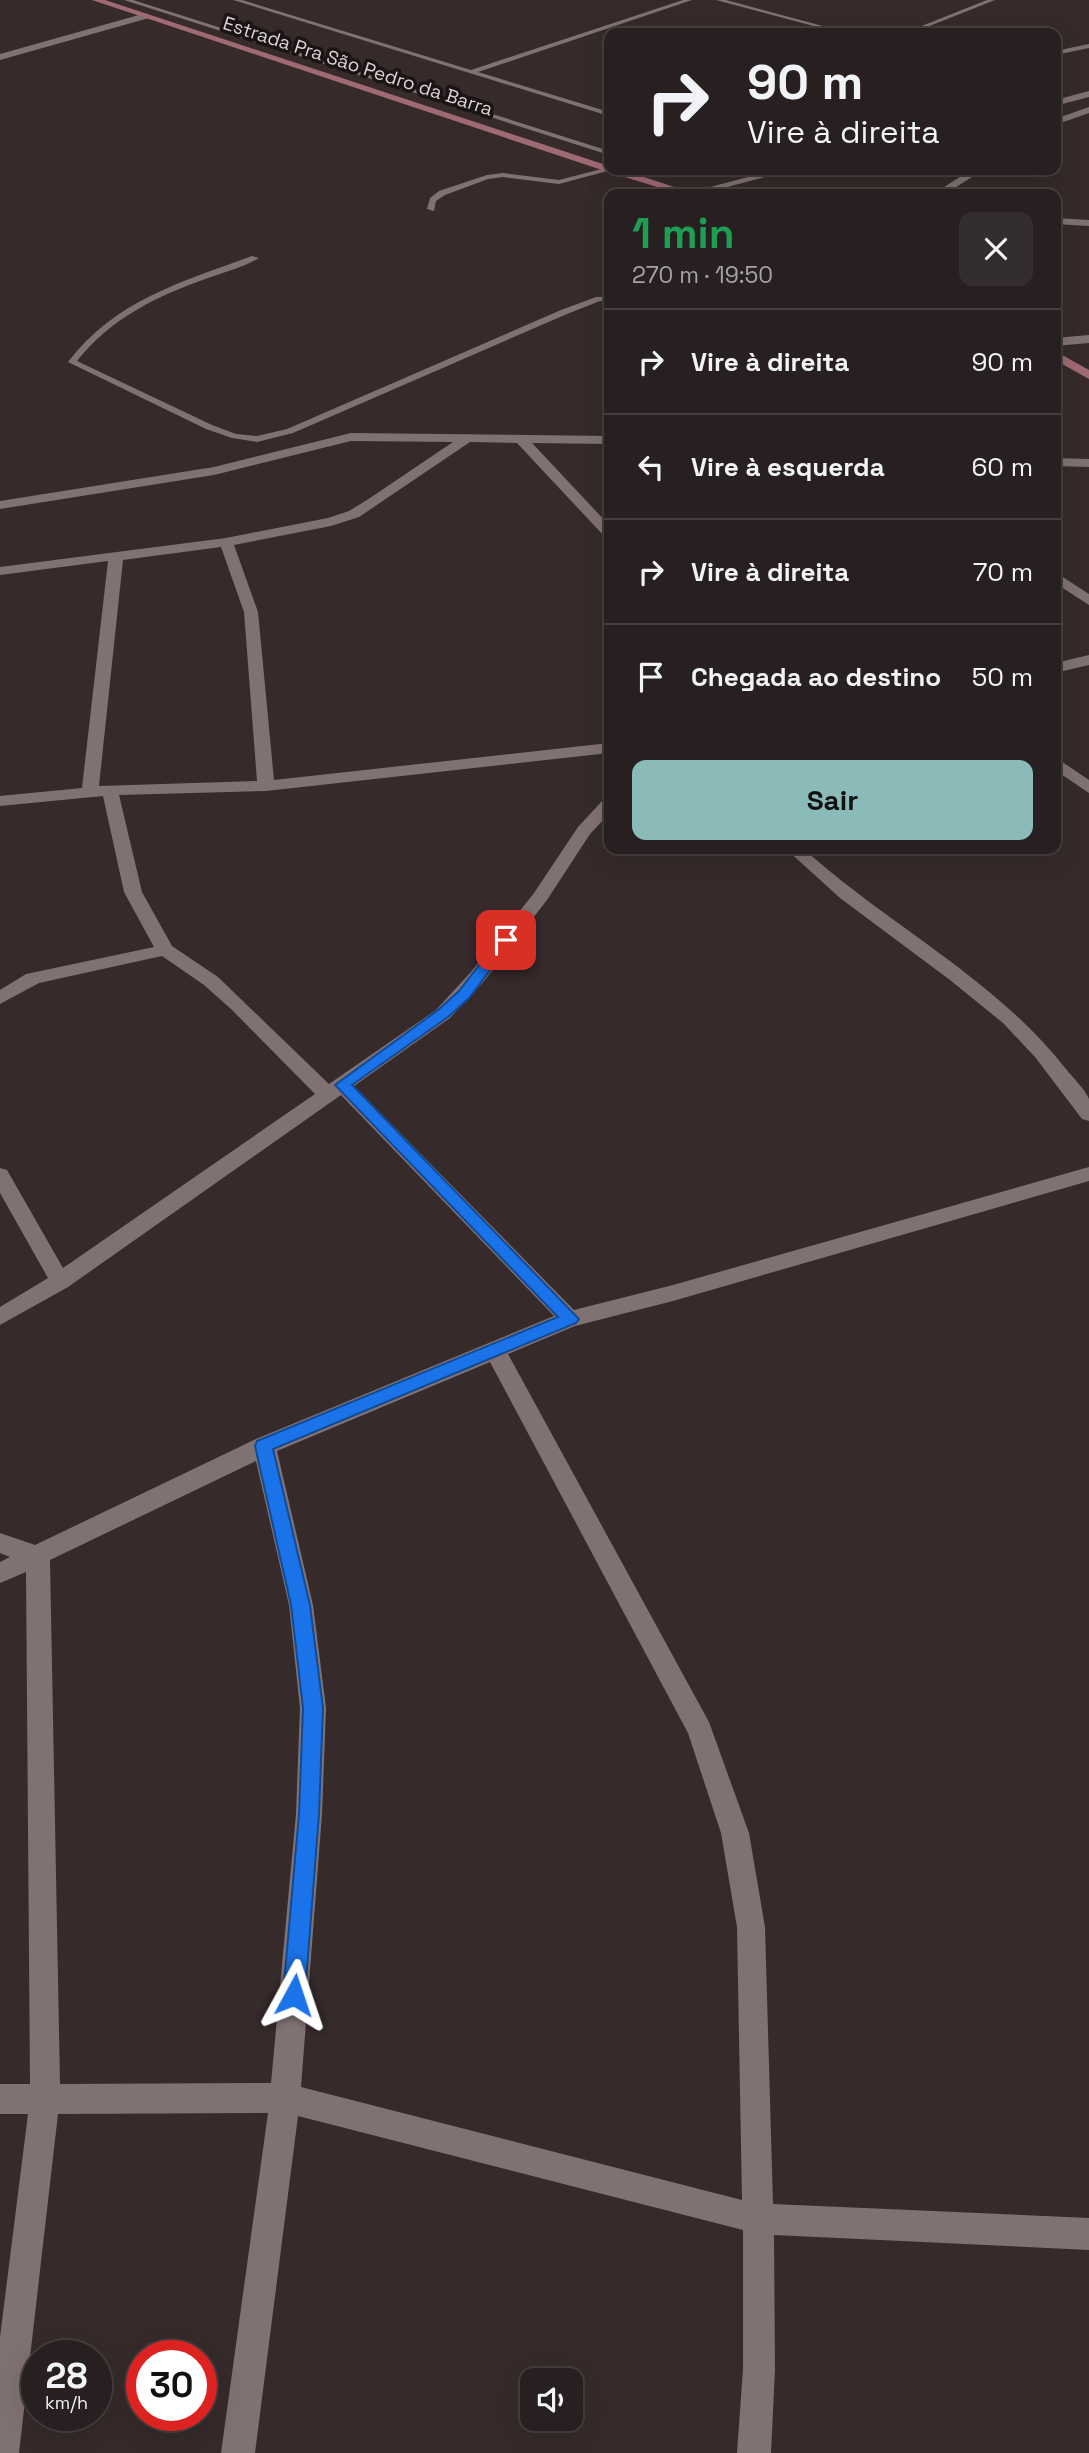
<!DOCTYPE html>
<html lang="pt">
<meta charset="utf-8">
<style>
:root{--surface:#282020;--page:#342d2d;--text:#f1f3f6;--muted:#a5a3a5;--line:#443e3e;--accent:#8bbbb9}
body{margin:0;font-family:"Space Grotesk",sans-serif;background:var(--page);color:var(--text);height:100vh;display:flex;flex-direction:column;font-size:26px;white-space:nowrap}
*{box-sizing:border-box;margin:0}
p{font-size:23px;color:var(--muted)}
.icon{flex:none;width:38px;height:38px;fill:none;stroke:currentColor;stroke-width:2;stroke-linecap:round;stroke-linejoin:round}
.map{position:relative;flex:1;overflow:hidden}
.side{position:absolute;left:604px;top:189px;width:457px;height:665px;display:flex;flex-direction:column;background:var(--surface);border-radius:14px;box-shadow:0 7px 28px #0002,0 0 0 2px var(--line)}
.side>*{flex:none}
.banner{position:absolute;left:604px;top:28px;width:457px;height:147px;border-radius:14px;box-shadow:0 7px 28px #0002,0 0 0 2px var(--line);background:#282020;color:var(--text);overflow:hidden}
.fabs{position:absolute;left:520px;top:2368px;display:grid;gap:14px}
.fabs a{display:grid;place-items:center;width:63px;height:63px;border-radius:14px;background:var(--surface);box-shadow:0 7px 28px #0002,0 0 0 2px var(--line);font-size:35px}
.speed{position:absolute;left:21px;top:2340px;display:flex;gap:14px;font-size:35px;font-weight:700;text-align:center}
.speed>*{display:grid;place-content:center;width:91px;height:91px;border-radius:50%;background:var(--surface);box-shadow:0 7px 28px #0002,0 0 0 2px var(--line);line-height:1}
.speed small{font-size:18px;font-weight:400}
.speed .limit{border:10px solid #d22;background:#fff;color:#111}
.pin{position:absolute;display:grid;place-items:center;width:60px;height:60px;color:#fff;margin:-30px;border-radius:14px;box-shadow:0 4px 10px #0006}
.me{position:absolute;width:77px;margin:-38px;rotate:5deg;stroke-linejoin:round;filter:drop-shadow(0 0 5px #0008)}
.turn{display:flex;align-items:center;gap:24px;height:147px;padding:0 28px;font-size:32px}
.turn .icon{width:91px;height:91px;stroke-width:2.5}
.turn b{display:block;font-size:49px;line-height:60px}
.round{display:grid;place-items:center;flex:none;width:74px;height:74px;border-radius:14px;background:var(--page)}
.headline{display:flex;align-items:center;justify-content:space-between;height:119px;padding:0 28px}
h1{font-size:42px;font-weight:800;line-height:52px;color:#1e9e55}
.primary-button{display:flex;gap:14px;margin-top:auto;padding:14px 28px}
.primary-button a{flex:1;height:80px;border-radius:14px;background:var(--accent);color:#111;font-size:28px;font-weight:800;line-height:80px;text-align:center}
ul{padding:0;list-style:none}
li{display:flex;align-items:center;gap:21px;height:105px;padding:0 28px;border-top:2px solid var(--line)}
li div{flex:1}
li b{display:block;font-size:26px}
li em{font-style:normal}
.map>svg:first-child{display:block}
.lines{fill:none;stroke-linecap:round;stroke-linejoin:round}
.lane{fill:#807273;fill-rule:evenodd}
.street{fill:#807273;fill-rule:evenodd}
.secondary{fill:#a06a73;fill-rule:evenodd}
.route{fill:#1a73e8;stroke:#114b97;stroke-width:2}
.labels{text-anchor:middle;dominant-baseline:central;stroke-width:7;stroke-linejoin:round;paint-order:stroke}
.far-street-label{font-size:19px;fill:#dbd3d4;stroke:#1a1415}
</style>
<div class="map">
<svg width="1089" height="2453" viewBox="0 0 1089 2453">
<rect width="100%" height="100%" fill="#362a2b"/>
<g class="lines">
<g class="lane">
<path d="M124,0H133L609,151V155Z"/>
<path d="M233,0H242L471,70L683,0H692L478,72L609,112V116Z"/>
<path d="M716,0H726L849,33H840Z"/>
<path d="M987,0H995L912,33H904Z"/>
<path d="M1089,44V48L1055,55V51Z"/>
<path d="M609,167L611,170L559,184L503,177L488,179L445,195L436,201L434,211L427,209L430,198L439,191L487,175L503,173L559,180Z"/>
<path d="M252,256L259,258C244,267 225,272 208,278C157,296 111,318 77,361L212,425L236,434L257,436L287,429L561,310L596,297H609V301H600L567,314L293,433L257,442L232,438L206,429L68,362C115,300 182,282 252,256Z"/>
</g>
<g class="street">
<path d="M146,13L150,16L149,18L0,60V54Z"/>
<path d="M1089,91V97L1055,106V100Z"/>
<path d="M1089,107V113L1055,125V119Z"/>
<path d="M774,170H791L701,194H684Z"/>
<path d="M971,170H983L945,194H933Z"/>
<path d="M1055,218L1089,220V226L1055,224Z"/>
<path d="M1089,335V343L1055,346V338Z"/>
<path d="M351,433L609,436V444L532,443L609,525V537L604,536L517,443L470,442L359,517L331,526L234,545L258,612L274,780L609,743V753L266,791L119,795L142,892L172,946L218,977L329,1084L436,1010L471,972L534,893L578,827L603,800L609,799V814L590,834L547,900L485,980L450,1018L354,1086L574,1310L673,1285L1089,1167V1181L673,1301L575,1326L508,1354L709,1722L749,1833L765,1927L773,2204L1089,2218V2250L774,2235L775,2369L771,2453H737L743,2369V2230L298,2116L255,2453H221L268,2113L58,2114L19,2453H0V2337L28,2114H0V2084H30L26,1572L0,1583V1562L10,1557L0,1553V1533L35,1545L256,1439L554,1316L341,1095L68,1287L0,1325V1307L48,1278L0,1193V1168L7,1170L63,1268L315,1094L231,1009L204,985L162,956L39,983L0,1004V990L26,974L154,947L124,892L103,796L0,806V796L82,788L108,561L0,575V567L226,538L328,518L349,511L367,500L453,442L351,441L214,475L0,509V501L214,467ZM221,547L244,612L257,781L99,786L123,560ZM490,1362L688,1733L721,1833L737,1927L742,2200L301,2087L322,1814L326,1708L313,1605L277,1451ZM256,1461L289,1605L300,1708L296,1814L271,2083L60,2084L50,1560Z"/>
<path d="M1055,458L1089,459V467L1055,466Z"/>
<path d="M1055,572L1089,594V605L1055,583Z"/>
<path d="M1089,655V665L1055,673V663Z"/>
<path d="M1055,757L1089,780V793L1055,770Z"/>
<path d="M786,849H804C889,926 995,978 1066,1069C1073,1078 1085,1089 1089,1099C1089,1105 1089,1115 1089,1121L1082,1119L1035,1057L1003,1023L950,980L840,898Z"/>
</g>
<g class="secondary">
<path d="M92,0H105L609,166V170H623L695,194H680L605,171Z"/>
<path d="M1055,351L1089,370V379L1055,360Z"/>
</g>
</g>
<path class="route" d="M506,936L513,940L469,998L448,1017L352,1085L579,1319L576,1323L273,1449L310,1605L323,1708L319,1814L305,1995L301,2003L294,2006L286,2003L283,1995L299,1814L303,1708L291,1605L255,1446L257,1441L558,1317L335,1085L438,1010L459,991L501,937Z"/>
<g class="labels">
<g class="far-street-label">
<text transform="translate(358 66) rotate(18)">Estrada Pra São Pedro da Barra</text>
</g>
</g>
</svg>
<div class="fabs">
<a><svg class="icon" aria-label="sound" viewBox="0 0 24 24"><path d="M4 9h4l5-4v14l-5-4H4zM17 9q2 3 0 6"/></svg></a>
</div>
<div class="speed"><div>28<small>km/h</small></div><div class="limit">30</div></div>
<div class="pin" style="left:506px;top:940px;background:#d93025"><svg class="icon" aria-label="arrive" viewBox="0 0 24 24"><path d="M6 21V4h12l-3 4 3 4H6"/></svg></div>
<svg class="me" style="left:294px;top:1995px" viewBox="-20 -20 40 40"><path d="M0-17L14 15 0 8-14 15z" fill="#1a73e8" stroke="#fff" stroke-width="4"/></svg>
<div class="banner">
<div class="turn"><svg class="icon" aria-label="right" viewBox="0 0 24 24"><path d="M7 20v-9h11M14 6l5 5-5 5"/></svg><div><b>90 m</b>Vire à direita</div></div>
</div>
<section class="side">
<div class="headline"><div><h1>1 min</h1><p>270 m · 19:50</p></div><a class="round"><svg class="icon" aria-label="close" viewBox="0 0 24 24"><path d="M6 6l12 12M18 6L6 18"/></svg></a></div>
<ul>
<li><svg class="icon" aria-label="right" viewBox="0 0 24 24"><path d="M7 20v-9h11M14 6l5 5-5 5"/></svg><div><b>Vire à direita</b></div><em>90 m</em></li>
<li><svg class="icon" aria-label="left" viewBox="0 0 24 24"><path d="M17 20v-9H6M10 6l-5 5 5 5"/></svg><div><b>Vire à esquerda</b></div><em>60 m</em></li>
<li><svg class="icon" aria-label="right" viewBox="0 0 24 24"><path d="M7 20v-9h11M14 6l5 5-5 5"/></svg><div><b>Vire à direita</b></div><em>70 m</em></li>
<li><svg class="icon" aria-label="arrive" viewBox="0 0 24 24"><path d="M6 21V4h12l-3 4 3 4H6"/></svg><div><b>Chegada ao destino</b></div><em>50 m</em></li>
</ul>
<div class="primary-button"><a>Sair</a></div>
</section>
</div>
